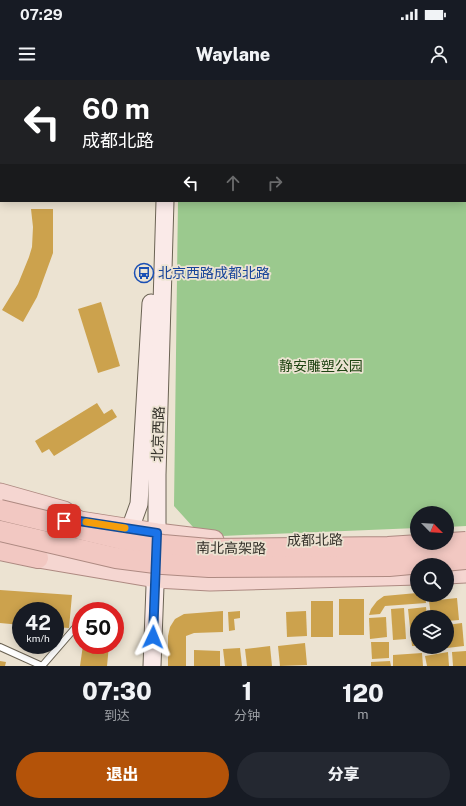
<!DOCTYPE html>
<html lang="zh">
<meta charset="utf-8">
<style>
:root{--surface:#171b24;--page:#242831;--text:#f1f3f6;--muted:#9ea1a6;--accent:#b45309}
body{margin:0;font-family:"Public Sans","Noto Sans SC",sans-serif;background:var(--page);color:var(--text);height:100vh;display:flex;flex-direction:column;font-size:15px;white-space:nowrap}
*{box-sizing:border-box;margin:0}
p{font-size:13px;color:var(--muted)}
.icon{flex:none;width:22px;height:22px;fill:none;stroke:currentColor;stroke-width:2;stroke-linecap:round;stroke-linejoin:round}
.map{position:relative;height:586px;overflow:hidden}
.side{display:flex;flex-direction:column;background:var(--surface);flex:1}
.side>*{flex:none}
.top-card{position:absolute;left:0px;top:0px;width:466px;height:122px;box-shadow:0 2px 10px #0003;background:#202124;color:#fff;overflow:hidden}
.needle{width:26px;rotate:114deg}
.tools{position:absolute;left:410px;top:426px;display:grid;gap:8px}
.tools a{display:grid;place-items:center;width:44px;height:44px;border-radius:50%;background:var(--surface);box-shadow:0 2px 10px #0003;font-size:20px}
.speed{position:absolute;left:12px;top:522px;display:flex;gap:8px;font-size:20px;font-weight:700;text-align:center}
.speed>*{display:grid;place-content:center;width:52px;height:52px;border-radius:50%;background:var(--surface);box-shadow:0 2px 10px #0003;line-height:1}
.speed small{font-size:10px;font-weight:400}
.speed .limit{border:6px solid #d22;background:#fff;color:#111}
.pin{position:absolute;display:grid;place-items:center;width:34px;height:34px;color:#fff;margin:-17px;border-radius:8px;box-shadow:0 2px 6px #0006}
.me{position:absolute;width:44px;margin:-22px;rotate:2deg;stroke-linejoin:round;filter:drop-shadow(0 0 3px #0008)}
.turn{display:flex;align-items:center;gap:14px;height:84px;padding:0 16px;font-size:18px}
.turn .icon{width:52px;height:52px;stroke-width:2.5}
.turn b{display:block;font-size:28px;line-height:34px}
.lanes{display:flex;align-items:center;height:38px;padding:0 16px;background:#0003;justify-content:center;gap:20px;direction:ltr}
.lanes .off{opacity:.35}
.eta{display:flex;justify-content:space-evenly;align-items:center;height:68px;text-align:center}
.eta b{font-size:24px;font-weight:800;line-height:28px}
.cta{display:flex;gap:8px;margin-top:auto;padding:8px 16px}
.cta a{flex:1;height:46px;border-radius:24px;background:var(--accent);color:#fff;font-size:16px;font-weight:800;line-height:46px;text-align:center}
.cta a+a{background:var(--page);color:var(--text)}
.status{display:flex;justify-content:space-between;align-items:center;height:28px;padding:0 20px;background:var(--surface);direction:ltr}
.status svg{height:11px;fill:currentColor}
header{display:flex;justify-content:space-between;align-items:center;height:52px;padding:0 16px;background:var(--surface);font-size:18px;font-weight:800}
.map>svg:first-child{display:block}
.green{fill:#9bc98e}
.building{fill:#cca24d}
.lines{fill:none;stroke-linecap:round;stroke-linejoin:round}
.service-casing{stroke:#6b6354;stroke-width:8}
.minor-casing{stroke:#6b6354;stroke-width:14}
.secondary-casing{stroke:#6b6354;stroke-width:19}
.primary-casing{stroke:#ae8a82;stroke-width:21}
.trunk-casing{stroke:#ae8a82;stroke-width:22}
.service{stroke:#fff;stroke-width:6}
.minor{stroke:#fff;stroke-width:12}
.secondary{stroke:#faeae8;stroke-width:17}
.primary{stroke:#f5d6d1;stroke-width:19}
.trunk{stroke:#f2c8c2;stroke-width:20}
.trunk-bridge-casing{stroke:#ae8a82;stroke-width:22;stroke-linecap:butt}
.trunk-bridge{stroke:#f2c8c2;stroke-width:20}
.route-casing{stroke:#114b97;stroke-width:10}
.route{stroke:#1a73e8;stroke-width:7}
.slow{stroke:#f59e0b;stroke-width:7}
.labels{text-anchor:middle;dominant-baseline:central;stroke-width:3.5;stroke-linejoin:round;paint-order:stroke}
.transit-label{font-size:14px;fill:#164399;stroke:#ece3d2;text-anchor:start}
.park-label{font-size:14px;fill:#1f4413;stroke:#ece3d2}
.street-label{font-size:14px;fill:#34312a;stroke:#ece3d2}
</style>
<div class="status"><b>07:29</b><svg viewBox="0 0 49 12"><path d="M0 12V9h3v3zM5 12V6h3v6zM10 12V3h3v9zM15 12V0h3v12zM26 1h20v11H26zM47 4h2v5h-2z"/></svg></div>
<header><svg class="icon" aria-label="menu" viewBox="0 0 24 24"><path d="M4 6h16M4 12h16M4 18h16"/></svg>Waylane<svg class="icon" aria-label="person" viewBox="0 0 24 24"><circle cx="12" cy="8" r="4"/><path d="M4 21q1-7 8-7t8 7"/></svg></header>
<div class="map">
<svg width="466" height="586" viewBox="0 0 466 586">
<rect width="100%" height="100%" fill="#ece3d2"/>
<path class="green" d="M180,0H466V446L447,447V433H417V448L222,456L193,447L174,426L178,121H465V1Z"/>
<g class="building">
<path d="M31,129H53V173L37,217L23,242L2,230L18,204L29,177L32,167L33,147Z"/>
<path d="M101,222L120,286L98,293L78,229Z"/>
<path d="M97,323L104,334L112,329L117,337L54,376L49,369L42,373L35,361Z"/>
<path d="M0,510L72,515L69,548L55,547V531H21V545L0,543Z"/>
<path d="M417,513V515H425L426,523L385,526L380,534L369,535L371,529L377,521L384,516Z"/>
<path d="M457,518L459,540L447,541V537H431L429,521Z"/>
<rect x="339" y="519" width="25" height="36"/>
<rect x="311" y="521" width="22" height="36"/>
<path d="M426,527L427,537H417V566H412L408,529Z"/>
<path d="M404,528L406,559L393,560L391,529Z"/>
<path d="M223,531V552L194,553L186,556V586H168V556L170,547L175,539L184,534Z"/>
<path d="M240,531V538L234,539L235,550L229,551L228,532Z"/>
<path d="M306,531L307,556L287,557L286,532Z"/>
<path d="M386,537L387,557L370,559L369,538Z"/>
<path d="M462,543L464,566L447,568V545Z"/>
<path d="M371,562H389V578L372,579Z"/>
<path d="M305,563L307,585L280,586L278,566Z"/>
<path d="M83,565H109L107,586H80Z"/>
<path d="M270,566L272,586H247L245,569Z"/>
<path d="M240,568L242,586H225L223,569Z"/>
<path d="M194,570L220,571V586H194Z"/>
<path d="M466,571V586H453L452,572Z"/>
<path d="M448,572L449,586H427L425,576Z"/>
<path d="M422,573L423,586H393V575Z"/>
<path d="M0,581L6,582L5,586H0Z"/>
<path d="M390,581L391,586H371V582Z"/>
</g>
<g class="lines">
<g class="service-casing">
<path id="service" d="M0,567L42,586L81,541"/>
</g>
<g class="minor-casing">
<path id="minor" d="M0,89H1"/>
</g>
<g class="secondary-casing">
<g id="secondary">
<path d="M160,1V0"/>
<path d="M130,449L139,424L151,223"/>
<path d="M152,586L157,453V395L165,121"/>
</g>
</g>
<g class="primary-casing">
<g id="primary">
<path d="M0,413L64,431L79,441"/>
<path d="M80,441L157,453L214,460"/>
<path d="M23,474L38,478L156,498L210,501L417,495"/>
<path d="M447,494L466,493"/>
</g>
</g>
<g class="trunk-casing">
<path id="trunk" d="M0,470L38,478"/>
</g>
<use href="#service" class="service"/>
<use href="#minor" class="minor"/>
<use href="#secondary" class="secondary"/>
<use href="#primary" class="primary"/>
<use href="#trunk" class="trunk"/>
<g class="trunk-bridge-casing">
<g id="trunk-bridge">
<path d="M0,430L121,459L163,465L209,469L388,467L466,462"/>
<path d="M0,451L116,478L163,484L209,487L389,486L466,479"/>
</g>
</g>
<use href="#trunk-bridge" class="trunk-bridge"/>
</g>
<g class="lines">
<g class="route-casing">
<path id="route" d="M64,441H79L157,453L153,557"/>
</g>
<use href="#route" class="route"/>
<path class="slow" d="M86,442L125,448"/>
</g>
<defs>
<g id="bus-ring" transform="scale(1)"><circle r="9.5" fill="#ece3d2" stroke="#1a4fb4" stroke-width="1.5"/><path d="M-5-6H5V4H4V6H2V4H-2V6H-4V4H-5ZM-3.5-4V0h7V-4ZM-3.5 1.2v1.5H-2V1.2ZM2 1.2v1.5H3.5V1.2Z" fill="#1a4fb4"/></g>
</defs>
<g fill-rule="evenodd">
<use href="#bus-ring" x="144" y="193"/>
</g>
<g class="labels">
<g class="transit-label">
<text x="158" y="193">北京西路成都北路</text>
</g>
<g class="park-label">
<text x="321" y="286">静安雕塑公园</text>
</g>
<g class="street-label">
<text transform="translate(158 354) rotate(-88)">北京西路</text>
<text transform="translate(315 460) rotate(-1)">成都北路</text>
<text transform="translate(231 468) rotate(1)">南北高架路</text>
</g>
</g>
</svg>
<div class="tools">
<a><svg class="needle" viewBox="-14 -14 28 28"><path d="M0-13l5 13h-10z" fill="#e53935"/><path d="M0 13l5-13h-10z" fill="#9ea1a6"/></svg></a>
<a><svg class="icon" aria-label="search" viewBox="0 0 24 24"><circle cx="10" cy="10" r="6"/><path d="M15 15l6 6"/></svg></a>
<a><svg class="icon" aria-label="layers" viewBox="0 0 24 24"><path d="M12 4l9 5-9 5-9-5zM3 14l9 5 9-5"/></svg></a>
</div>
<div class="speed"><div>42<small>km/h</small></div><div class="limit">50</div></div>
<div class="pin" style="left:64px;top:441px;background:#d93025"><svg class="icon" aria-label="arrive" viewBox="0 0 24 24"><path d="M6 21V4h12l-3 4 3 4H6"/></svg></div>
<svg class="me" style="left:153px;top:557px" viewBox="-20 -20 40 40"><path d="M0-17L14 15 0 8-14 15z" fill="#1a73e8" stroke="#fff" stroke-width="4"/></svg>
<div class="top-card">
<div class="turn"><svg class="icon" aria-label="left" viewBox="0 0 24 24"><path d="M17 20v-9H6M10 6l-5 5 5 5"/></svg><div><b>60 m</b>成都北路</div></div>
<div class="lanes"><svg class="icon" aria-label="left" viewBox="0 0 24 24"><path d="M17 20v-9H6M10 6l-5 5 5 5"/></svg><svg class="icon off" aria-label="ahead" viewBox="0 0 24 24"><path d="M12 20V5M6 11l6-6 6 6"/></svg><svg class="icon off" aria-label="right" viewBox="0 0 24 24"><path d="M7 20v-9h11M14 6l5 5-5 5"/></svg></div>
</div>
</div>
<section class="side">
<div class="eta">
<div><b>07:30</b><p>到达</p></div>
<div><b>1</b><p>分钟</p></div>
<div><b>120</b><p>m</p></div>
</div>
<div class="cta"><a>退出</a><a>分享</a></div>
</section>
